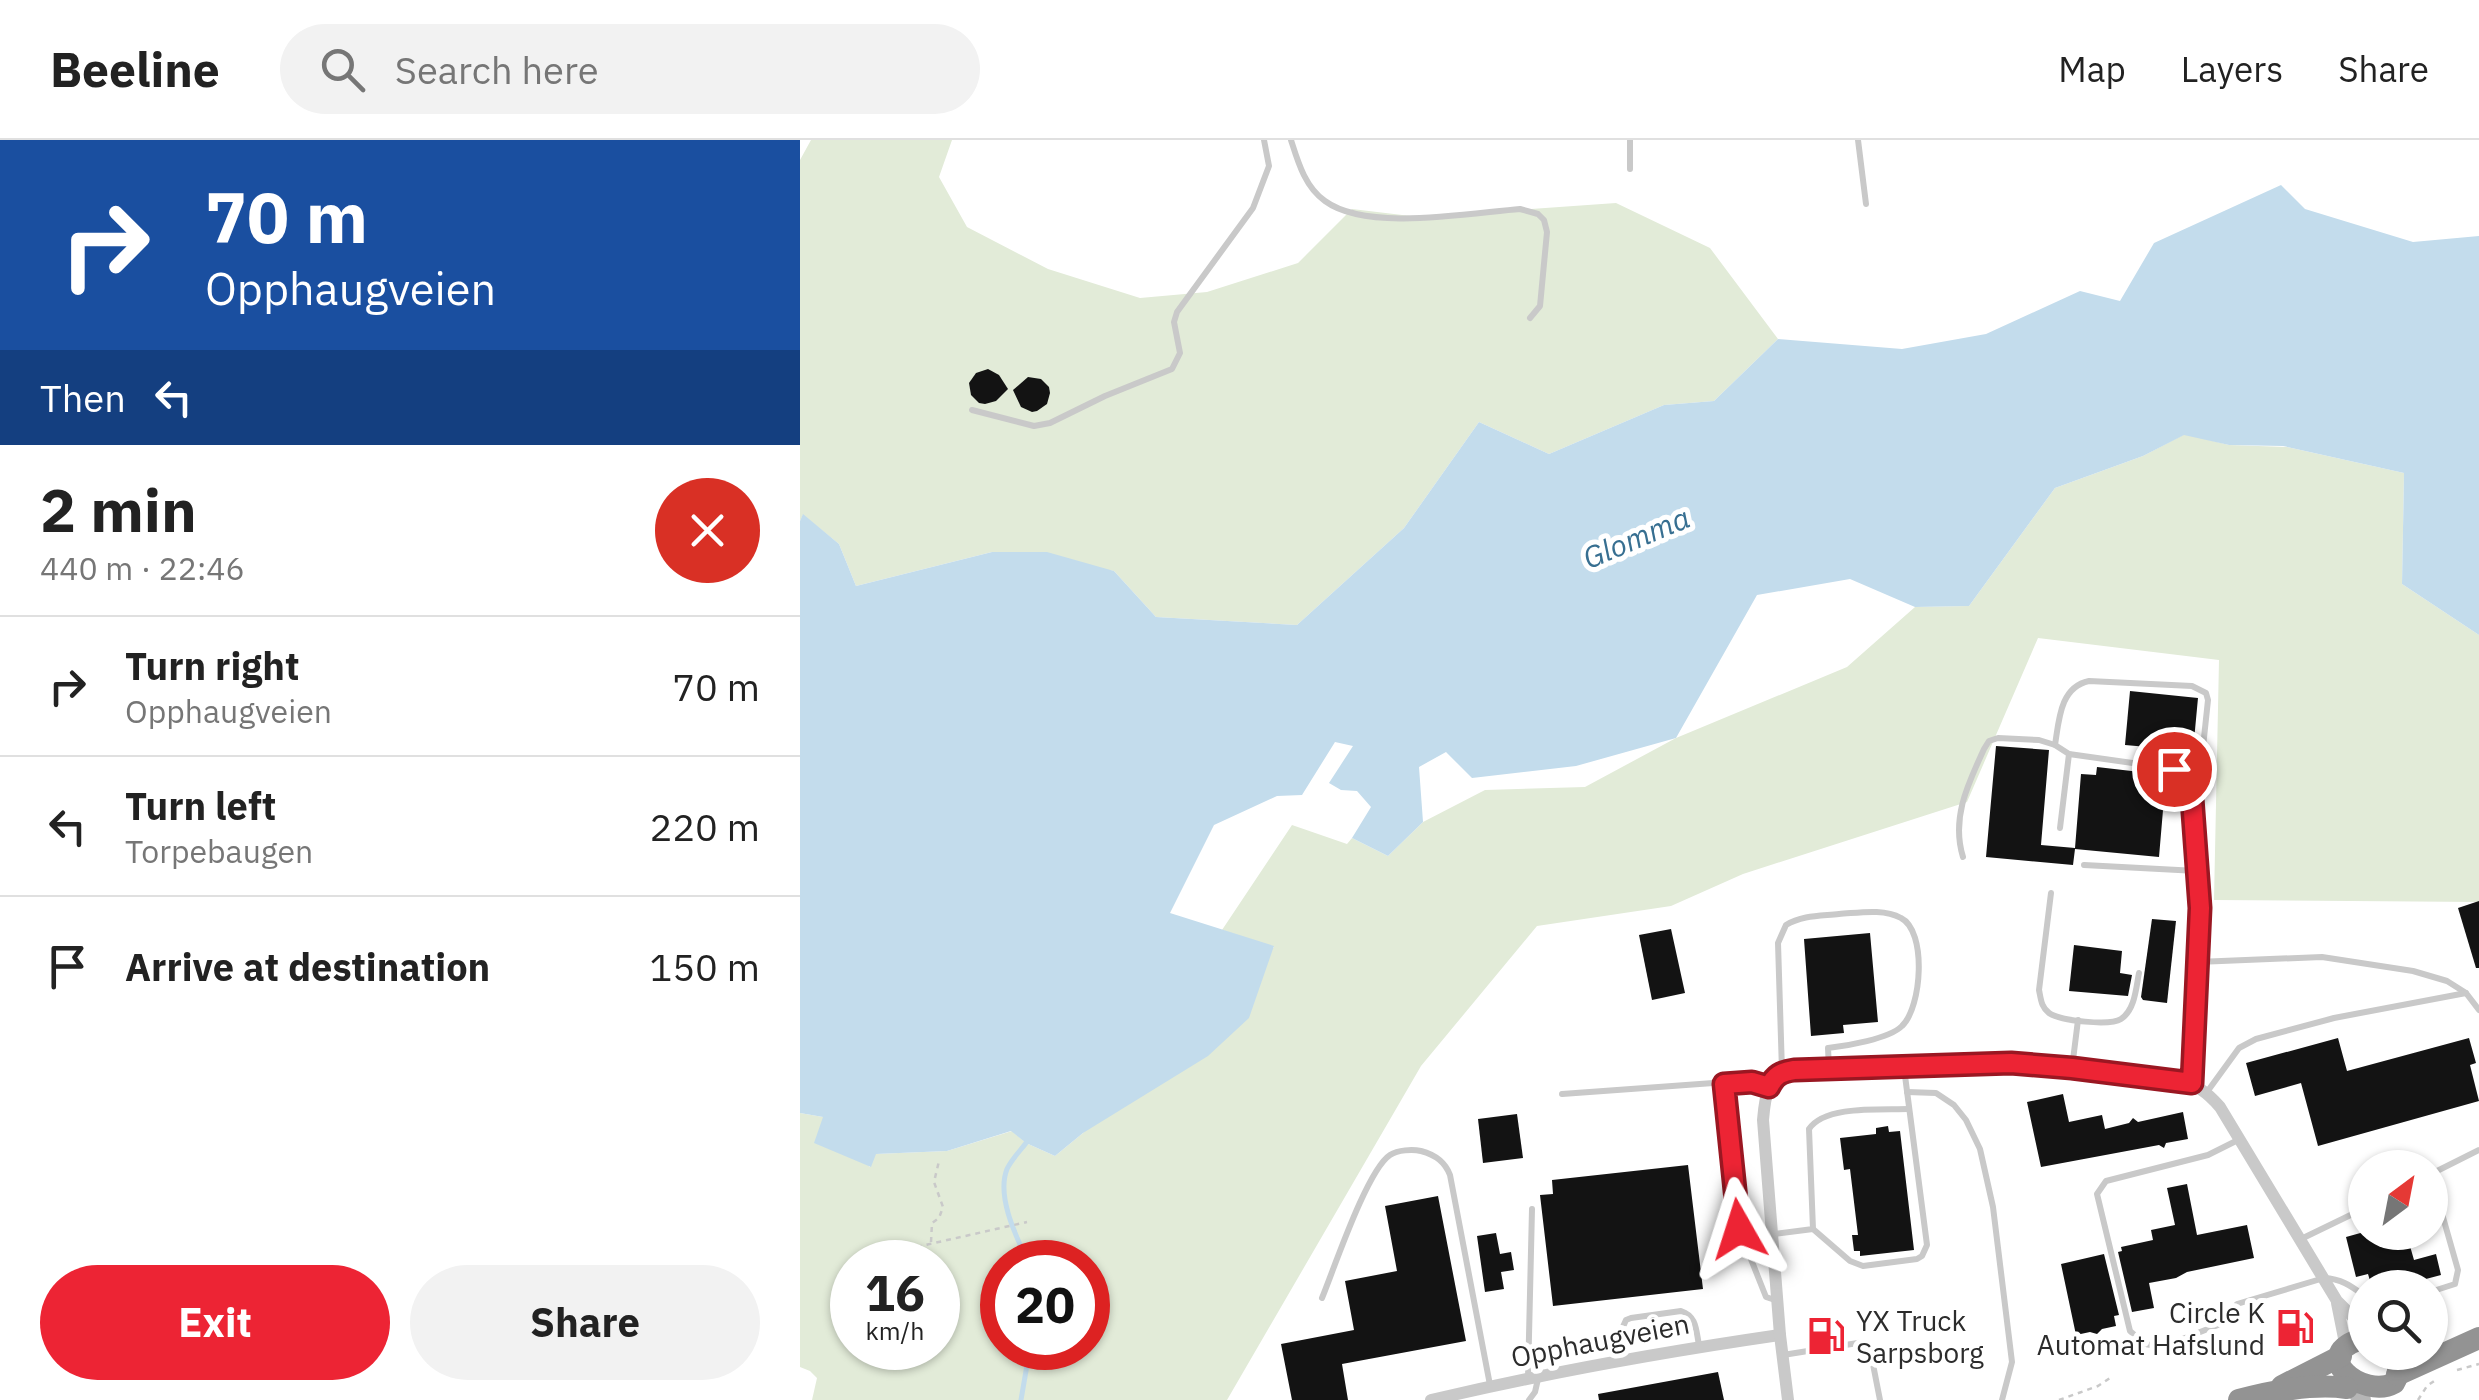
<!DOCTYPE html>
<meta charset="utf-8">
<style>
:root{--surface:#fff;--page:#f2f2f2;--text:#222;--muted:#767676;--line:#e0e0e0;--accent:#ed2434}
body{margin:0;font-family:"IBM Plex Sans",sans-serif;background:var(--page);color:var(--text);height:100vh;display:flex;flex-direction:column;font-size:38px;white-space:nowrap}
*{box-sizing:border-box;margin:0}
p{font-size:32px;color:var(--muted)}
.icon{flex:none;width:55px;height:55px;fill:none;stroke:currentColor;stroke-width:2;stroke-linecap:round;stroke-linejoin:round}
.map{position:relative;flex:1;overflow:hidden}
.sheet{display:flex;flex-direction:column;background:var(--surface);width:800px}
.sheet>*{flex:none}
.hud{background:#1a4fa0;color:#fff;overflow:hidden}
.needle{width:65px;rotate:32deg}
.tools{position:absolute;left:1548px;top:1010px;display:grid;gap:20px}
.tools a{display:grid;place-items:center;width:100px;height:100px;border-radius:50%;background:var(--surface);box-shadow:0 2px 8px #0004;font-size:50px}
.speed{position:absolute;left:30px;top:1100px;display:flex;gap:20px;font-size:50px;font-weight:700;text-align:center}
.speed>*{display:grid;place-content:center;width:130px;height:130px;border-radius:50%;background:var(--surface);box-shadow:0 2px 8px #0004;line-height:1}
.speed small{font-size:25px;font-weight:400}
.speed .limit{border:15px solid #d22;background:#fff;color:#111}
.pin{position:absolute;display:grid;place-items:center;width:85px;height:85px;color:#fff;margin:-42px;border:5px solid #fff;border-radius:50%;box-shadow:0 2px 10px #0007}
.me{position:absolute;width:110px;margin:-55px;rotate:354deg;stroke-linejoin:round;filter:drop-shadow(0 0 8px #0008)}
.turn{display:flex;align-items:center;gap:35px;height:210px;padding:0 40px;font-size:45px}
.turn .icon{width:130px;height:130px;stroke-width:2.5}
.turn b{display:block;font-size:70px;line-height:85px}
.then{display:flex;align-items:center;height:95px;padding:0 40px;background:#0003;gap:20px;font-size:38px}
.round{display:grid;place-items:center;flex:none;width:105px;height:105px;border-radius:52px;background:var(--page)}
.head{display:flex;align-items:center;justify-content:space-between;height:170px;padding:0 40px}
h1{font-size:60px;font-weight:800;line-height:75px}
.cta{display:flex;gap:20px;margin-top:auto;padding:20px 40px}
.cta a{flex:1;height:115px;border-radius:60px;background:var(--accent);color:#fff;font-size:40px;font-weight:800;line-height:115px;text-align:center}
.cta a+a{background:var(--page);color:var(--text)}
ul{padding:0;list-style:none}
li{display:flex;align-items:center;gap:30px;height:140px;padding:0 40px;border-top:2px solid var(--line)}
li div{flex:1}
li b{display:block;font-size:38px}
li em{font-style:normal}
header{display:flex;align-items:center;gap:60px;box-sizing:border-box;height:140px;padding:0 50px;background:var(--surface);border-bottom:2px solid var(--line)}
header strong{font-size:48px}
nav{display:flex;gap:55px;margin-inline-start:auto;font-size:35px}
.search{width:700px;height:90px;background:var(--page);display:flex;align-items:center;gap:25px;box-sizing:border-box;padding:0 35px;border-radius:55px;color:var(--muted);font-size:38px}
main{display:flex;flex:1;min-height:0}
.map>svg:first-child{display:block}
.green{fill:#e2ebd8;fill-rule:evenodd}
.water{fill:#c3dcec}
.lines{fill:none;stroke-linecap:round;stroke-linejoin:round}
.stream{stroke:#c3dcec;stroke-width:5}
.building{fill:#131313}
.path{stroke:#c9c9c9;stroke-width:2.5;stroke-dasharray:5 5;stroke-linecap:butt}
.lane{stroke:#c9c9c9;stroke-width:6}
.street{stroke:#c9c9c9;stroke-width:12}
.secondary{stroke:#b6b6b6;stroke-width:18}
.highway{stroke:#939393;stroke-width:22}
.route-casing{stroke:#9a1722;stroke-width:25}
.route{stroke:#ed2434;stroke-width:18}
.labels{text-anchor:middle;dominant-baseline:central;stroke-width:10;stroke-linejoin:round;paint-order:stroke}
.poi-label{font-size:28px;fill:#2c2c2c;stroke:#fff;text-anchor:end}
.street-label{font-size:28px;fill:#2c2c2c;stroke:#fff}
.water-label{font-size:30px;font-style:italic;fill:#376f91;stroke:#fff}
</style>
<header>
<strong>Beeline</strong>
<div class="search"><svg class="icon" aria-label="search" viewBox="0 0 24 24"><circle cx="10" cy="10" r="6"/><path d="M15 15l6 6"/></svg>Search here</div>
<nav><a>Map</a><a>Layers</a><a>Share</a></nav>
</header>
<main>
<section class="sheet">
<div class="hud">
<div class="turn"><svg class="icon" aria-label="right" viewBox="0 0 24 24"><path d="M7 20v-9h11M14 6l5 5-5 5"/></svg><div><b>70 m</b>Opphaugveien</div></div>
<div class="then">Then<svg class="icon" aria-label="left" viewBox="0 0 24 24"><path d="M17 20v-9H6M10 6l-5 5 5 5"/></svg></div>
</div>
<div class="head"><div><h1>2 min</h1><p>440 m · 22:46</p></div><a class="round" style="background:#d93025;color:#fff"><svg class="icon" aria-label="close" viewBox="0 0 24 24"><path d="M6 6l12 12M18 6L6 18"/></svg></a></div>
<ul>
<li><svg class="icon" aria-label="right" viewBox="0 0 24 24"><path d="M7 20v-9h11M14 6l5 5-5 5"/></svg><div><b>Turn right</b><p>Opphaugveien</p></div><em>70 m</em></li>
<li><svg class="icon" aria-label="left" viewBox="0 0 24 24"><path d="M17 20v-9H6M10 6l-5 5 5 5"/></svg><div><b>Turn left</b><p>Torpebaugen</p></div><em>220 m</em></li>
<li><svg class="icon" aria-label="arrive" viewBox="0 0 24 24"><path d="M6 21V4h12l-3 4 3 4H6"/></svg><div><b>Arrive at destination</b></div><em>150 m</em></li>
</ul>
<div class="cta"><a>Exit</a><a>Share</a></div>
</section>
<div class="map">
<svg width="1679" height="1260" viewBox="0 0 1679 1260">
<rect width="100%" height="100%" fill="#fff"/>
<g class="green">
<path d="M11,0H152L139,37L167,87L248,129L340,158L407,152L498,123L552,69L619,77L816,63L910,108L978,199L914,261L864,265L749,314L679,282L604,388L497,485L356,477L314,431L192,412L56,446L39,404L3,375L0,381V20Z"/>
<path d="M1385,294L1429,305L1487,307L1604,333L1602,444L1679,495V762L1414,760L1419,520L1238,498L1167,662L943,734L871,766L737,786L621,926L427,1260H12L17,1238L10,1231L0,1227V973L23,977L70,1027L75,1014L147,1011L212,991L226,1003L255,1016L283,993L474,807L422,790L492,685L547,704L552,698L588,716L623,682L685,650L785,647L876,598L1047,527L1115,467L1169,466L1255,348L1343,316ZM52,1122H138V1208H52ZM202,1122H288V1208H202Z"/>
</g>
<path class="water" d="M1481,45L1505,69L1613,102L1679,96V495L1602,444L1604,333L1483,306L1429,305L1384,295L1343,316L1255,348L1169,466L1115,467L1050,439L957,455L876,598L776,626L672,638L646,612L619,627L623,682L588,716L552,698L571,667L557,651L541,650L529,643L553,606L535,602L502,655L477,656L414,685L370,773L474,806L449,878L408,916L283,993L255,1016L226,1003L211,991L147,1011L76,1014L71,1027L14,1003L23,977L0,973V381L3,374L39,404L56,446L192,412H247L314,431L356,477L497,485L604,388L679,282L749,314L864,265L914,261L978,199L1102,209L1186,194L1280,151L1320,161L1354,103Z"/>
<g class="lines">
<g class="stream">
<path d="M226,1003C220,1011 211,1020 207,1029C196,1057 217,1098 228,1122"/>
<path d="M202,1150L189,1160L192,1184L202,1190"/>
<path d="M217,1208L227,1225L221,1260"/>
</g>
</g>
<g class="building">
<path d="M188,229L199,235L208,249L196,261L185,264L179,263L171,255L169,243L176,233Z"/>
<path d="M228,237L241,239L249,247L250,253L247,264L237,271L232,272L221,267L213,250Z"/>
<path d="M1330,551L1398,558L1393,611L1325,605Z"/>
<path d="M1196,606L1249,610L1241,705L1275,708L1281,634L1296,635L1297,627L1366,635L1359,717L1275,709L1273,725L1186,717Z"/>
<path d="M1679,761V828H1676L1658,768Z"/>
<path d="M1352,779L1376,781L1367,863L1343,860L1341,857Z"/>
<path d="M871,789L885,853L852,860L839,795Z"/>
<path d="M1070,793L1078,882L1043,885L1044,893L1011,896L1004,799Z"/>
<path d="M1274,805L1322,811L1320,833L1332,835L1328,856L1269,851Z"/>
<path d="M1538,898L1547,931L1669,898L1676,923L1670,925L1679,961L1518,1006L1501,943L1455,956L1446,923Z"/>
<path d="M1263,954L1269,982L1302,975L1305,989L1329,983L1333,978L1338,982L1383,972L1388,999L1366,1003L1364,1008L1359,1005L1241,1027L1227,962Z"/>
<path d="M717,974L723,1018L683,1023L678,979Z"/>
<path d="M1088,986L1089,992L1100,991L1114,1110L1060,1116V1111H1054L1052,1095H1058L1050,1029L1044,1030L1040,998L1076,994V988Z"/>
<path d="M888,1025L903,1149L753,1166L740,1055L753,1054L752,1040Z"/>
<path d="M1387,1044L1397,1095L1447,1085L1454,1118L1387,1132L1376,1138L1349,1143L1354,1168L1332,1172L1318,1112L1322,1111L1321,1107L1353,1100L1351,1090L1375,1085L1367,1048Z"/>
<path d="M638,1056L666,1201L542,1224L548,1260H492L481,1204L554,1190L545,1141L597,1131L585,1066Z"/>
<path d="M1564,1092H1606L1614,1120L1636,1114L1641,1135L1607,1144L1605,1135L1571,1144L1568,1134L1556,1137L1546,1097Z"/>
<path d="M696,1093L700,1114L711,1112L714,1130L701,1132L704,1149L685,1152L677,1096Z"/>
<path d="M1304,1114L1319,1175L1314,1176L1316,1186L1302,1189L1297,1194L1290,1192L1276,1195L1261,1124Z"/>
<path d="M918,1232L924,1260H799L798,1254Z"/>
</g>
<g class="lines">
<g class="path">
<path d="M131,1102L132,1083L139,1078L143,1067L134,1042L139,1021"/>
<path d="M68,1118L227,1082"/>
<path d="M1657,1230L1679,1224"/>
<path d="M1259,1260L1298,1246L1310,1238"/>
<path d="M1618,1260L1627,1246L1637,1239"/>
</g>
<g class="lane">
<path d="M491,0C498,22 505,47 525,61C567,92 670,73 720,69L738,74L744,80L747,92L740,166L730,178"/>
<path d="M1058,0L1066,64"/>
<path d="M830,29V0"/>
<path d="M172,270L234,286L250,283L305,256L372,229L380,213L374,182L377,172L453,68L469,26L464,0"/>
<path d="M1255,605C1259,580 1260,547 1289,541L1392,546L1406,553L1408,560L1403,607L1392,644"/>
<path d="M1260,688L1269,614"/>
<path d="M1163,717C1151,678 1168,644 1184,609L1189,601L1198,598L1239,600L1255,605L1269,614L1375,629L1385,634L1391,645L1400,767L1392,942"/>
<path d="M1284,725L1397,731"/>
<path d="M1251,753L1239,850C1241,859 1241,867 1249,873C1260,881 1310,886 1321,879C1335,870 1336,848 1339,833"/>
<path d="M1397,822L1522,817L1613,831L1647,841L1666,853L1679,870"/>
<path d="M1272,928L1278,880"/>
<path d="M982,931L978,803L986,785C1002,775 1021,776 1039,774C1058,773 1083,768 1101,778C1127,791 1122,867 1102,886C1089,899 1046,906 1028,908L1029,928"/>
<path d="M924,944L939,1089L966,1157L975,1160"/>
<path d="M1107,952L1136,953L1154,965L1166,980L1180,1009L1193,1067L1212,1222L1202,1260"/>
<path d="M1407,952L1439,908L1456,899L1534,878L1666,853"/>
<path d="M762,954L941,941L969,947"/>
<path d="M1438,1000L1408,1015L1306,1041L1297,1054L1330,1191L1345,1204L1362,1207L1423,1183L1437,1164L1524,1138C1542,1139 1551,1146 1565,1156"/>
<path d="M1631,1034L1679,1010"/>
<path d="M1013,1089L1050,1121L1063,1126L1117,1119L1122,1116L1127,1105L1104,928"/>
<path d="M974,1094L1013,1089L1009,989C1025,965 1081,970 1108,969"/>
<path d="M1501,1099L1565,1068"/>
<path d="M1630,1152L1655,1144L1658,1130L1631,1035"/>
<path d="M522,1158C534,1129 567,1030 590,1015C598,1010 612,1009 621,1011C636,1015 645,1022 650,1035L690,1245"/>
<path d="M983,1215L1064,1202L1070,1209L1080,1260"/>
<path d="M826,1218L822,1189L826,1180L831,1178L881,1171C897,1176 896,1191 899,1205"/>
<path d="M728,1238L732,1069"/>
<path d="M729,1260L735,1252L738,1239"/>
</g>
<g class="street">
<path d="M1537,1163L1546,1208"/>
<path d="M631,1260C746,1233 863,1212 980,1195"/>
<path d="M988,1260L980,1195L963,980C965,956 967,935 993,930L1211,923L1378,940C1397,945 1407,952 1420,967L1537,1161L1565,1189"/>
</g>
<path class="secondary" d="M1559,1256L1562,1260"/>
<g class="highway">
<path d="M1565,1198C1504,1214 1564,1260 1594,1243C1600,1233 1599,1222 1594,1212"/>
<path d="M1597,1235L1679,1198"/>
<path d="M1482,1246L1541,1216"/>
<path d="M1439,1260C1473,1251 1512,1243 1547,1248"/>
</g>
</g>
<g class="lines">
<g class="route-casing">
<path id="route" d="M939,1089L924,944L952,942L969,947C975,935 981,932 994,930L1211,923L1272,928L1392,943L1400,768L1391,645L1385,634L1374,629"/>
</g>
<use href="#route" class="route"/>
</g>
<defs>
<g id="fuel-bare" transform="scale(3)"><path d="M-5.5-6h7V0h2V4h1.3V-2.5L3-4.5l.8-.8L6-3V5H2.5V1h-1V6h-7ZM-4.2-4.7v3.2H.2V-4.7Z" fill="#ed2434" stroke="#fff" stroke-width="2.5" paint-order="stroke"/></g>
</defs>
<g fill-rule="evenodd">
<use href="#fuel-bare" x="1495" y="1188"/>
<use href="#fuel-bare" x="1026" y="1196"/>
</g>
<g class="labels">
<g class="poi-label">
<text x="1465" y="1172">Circle K<tspan x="1465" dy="32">Automat Hafslund</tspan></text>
<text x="1056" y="1180" text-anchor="start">YX Truck<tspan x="1056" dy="32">Sarpsborg</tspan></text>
</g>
<g class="street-label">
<text transform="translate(800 1200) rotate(-11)">Opphaugveien</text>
</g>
<g class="water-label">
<text transform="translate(836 397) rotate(-23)">Glomma</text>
</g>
</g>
</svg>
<div class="tools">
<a><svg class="needle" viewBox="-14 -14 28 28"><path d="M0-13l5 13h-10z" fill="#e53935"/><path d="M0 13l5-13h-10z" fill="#767676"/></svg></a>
<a><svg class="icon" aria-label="search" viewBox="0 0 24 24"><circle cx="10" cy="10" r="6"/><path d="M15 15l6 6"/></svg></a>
</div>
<div class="speed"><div>16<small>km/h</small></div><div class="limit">20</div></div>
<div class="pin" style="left:1374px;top:629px;background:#d93025"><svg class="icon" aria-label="arrive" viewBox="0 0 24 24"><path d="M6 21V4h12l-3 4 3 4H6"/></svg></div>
<svg class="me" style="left:939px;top:1089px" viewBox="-20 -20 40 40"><path d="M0-17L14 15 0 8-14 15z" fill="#ed2434" stroke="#fff" stroke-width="4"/></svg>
</div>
</main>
